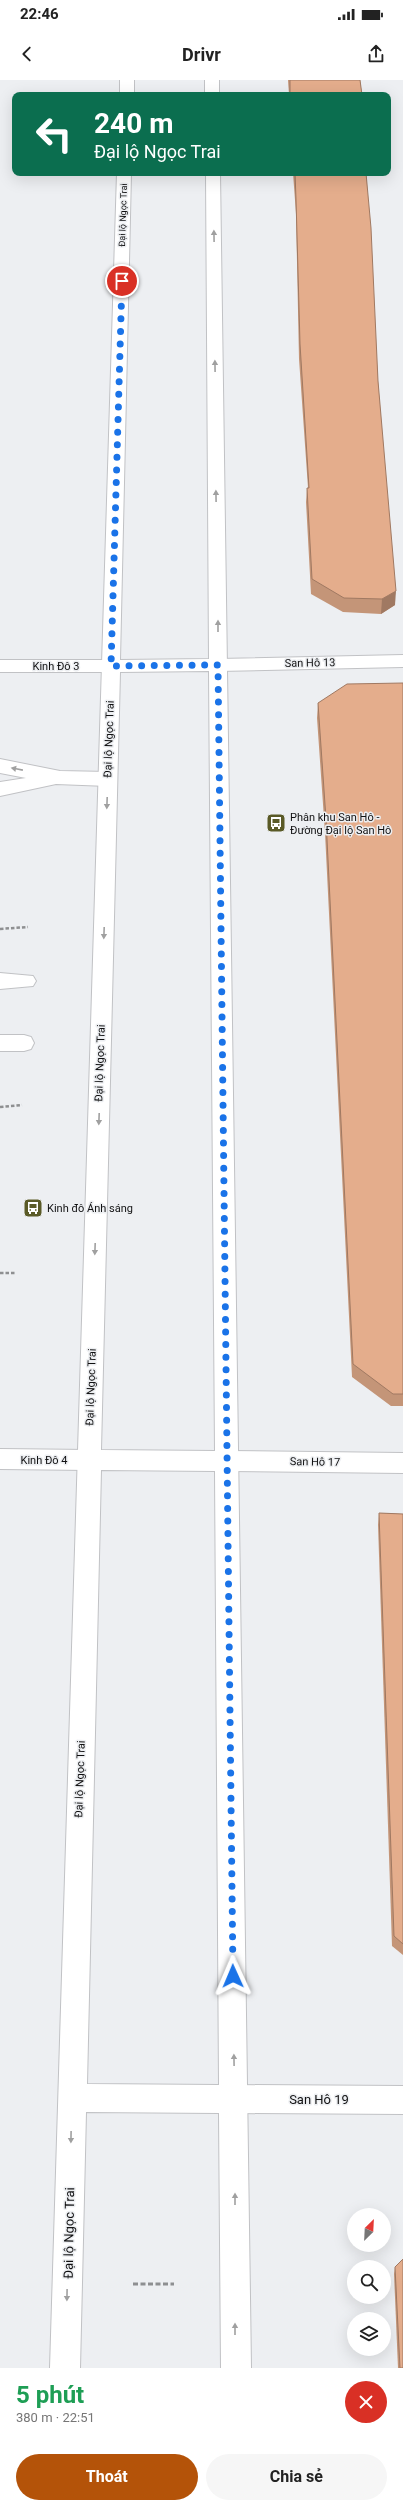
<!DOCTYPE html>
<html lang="vi">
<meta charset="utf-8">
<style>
:root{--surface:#fff;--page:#f6f6f6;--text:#222;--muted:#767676;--accent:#b45309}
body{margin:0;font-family:Roboto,sans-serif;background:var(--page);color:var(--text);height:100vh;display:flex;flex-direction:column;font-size:15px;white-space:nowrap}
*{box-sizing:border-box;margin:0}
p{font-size:13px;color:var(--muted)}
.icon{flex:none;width:22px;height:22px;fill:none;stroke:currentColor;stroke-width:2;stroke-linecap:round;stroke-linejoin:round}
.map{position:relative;height:2288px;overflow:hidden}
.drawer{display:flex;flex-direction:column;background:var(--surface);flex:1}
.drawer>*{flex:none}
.hud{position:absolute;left:12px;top:12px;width:379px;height:84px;border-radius:8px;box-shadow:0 4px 16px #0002;background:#0b6e4f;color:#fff;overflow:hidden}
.needle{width:26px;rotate:24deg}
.fabs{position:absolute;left:347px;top:2128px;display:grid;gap:8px}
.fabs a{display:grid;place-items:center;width:44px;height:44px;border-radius:50%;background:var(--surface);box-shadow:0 4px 16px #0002;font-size:20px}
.pin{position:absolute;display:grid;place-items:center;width:34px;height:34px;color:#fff;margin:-17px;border:2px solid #fff;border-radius:50%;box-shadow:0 1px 4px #0007}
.me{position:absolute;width:44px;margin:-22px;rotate:359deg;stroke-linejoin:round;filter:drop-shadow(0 0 3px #0008)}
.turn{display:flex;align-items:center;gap:14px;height:84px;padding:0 16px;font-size:18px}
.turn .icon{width:52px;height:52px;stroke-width:2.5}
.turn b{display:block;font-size:28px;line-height:34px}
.round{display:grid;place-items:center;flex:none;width:42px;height:42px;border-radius:21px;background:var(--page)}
.overview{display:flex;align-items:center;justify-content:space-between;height:68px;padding:0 16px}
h1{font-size:24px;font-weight:700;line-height:30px;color:#1e9e55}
.primary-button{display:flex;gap:8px;margin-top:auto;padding:8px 16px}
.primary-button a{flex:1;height:46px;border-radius:24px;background:var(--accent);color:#fff;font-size:16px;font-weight:700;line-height:46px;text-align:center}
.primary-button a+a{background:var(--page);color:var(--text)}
.status{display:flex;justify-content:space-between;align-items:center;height:28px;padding:0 20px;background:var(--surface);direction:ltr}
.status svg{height:11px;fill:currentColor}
header{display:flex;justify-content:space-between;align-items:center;height:52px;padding:0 16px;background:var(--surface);font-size:18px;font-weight:700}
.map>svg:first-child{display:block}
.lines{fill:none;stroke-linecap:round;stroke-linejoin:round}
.minor-casing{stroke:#c1c2c5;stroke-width:2}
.major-casing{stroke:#c1c2c5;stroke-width:2}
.path-far1{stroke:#8e8f91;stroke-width:2.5;stroke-dasharray:3.5 2;stroke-linecap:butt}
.path{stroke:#8e8f91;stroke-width:3;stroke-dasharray:5 2.5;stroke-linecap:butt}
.minor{fill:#fff;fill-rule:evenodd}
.major{fill:#fff;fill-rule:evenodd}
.wall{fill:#c49578}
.shaded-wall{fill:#a07962}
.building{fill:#e4ad8c;stroke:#a07962}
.oneway{fill:#a0a0a0}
.route{stroke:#1a73e8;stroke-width:7;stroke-dasharray:0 12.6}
.labels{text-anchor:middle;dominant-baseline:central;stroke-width:3;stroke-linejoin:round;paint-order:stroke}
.far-street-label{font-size:9px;fill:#111112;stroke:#edeff2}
.street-label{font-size:11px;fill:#111112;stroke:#edeff2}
.poi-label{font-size:11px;fill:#111112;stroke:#edeff2;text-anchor:start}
.near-street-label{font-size:13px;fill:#111112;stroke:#edeff2}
</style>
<div class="status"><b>22:46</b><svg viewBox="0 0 49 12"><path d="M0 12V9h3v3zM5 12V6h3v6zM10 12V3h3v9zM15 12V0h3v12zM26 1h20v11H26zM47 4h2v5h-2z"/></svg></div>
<header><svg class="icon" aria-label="back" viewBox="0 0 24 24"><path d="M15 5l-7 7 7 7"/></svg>Drivr<svg class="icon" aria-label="share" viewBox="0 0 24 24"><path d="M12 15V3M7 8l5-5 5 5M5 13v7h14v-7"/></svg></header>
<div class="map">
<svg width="403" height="2288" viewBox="0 0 403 2288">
<rect width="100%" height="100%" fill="#edeff2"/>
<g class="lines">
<g class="minor-casing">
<g id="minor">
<path d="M403,575V587L218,591L212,589L209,585L212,581L218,579Z"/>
<path d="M0,580H111L117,582L120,586L117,590L111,592H0Z"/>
<path d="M0,679L60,691L108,692L115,694L117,699L115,704L108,706L56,704L0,716V702L26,698L0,693Z"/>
<path d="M0,893L33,896L36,901L33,906L0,909Z"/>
<path d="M0,955H24L31,957L34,963L31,969L24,971H0Z"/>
<path d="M0,1369L89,1370L97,1373L101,1380L97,1387L89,1390L0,1389Z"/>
<path d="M227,1371L403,1373V1393L227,1391L219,1388L215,1381L219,1374Z"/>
<path d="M234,2005L403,2006V2034L234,2033L224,2029L220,2019L224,2009Z"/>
</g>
</g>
<g class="major-casing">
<g id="major">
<rect x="120" y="0" width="14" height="15"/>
<rect x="205" y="0" width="14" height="15"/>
<path d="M117,93H131L120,580L209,579L206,93H220L251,2288H221L219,2033L86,2032L80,2288H50ZM209,591L215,1371L101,1370L120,592ZM101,1390L215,1391L219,2005L87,2004Z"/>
</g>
</g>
<g class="path-far1">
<path d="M0,849L28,847"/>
<path d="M0,1027L22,1025"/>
<path d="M0,1193H16"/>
</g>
<path class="path" d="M133,2204H174"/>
<use href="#minor" class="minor"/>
<use href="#major" class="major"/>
</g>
<g class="wall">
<path d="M288,0H360L362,15H289Z"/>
<path d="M293,93H366L378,301L395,525L381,534L343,532L311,514L306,422L307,408H308L299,279L296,134Z"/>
<path d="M403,603V1326H391L352,1297L325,753L317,638L318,623Z"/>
<path d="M379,1433L403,1434V1875L392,1866L378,1445Z"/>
<path d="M395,2187L403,2288H398L394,2194Z"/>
</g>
<path class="shaded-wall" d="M396,511L395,525L381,534L382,519Z"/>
<g class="building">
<path d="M290,0H360L362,15H290Z"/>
<path d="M295,93H366L371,148L378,301L396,511L382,519L344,518L312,499L307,408H309L300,264L296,119Z"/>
<path d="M403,603V1314H393L353,1284L326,739L318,623L347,604Z"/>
<path d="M379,1433L403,1434V1864L394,1856Z"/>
<path d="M403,2179V2288H400L395,2187Z"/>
</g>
<defs><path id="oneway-solid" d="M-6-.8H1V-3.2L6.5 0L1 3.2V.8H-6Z"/></defs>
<g class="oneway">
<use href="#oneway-solid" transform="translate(214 156) rotate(-91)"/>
<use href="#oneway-solid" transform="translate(215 286) rotate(-91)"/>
<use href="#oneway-solid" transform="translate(216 416) rotate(-91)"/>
<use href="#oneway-solid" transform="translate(218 546) rotate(-90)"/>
<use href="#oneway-solid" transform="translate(17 689) rotate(-169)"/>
<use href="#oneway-solid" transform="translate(107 723) rotate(92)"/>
<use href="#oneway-solid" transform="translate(104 853) rotate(92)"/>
<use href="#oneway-solid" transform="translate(99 1039) rotate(92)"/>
<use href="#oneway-solid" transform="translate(95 1169) rotate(92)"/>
<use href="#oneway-solid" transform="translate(234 1980) rotate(-91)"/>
<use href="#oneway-solid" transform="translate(71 2057) rotate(91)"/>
<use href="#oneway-solid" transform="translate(235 2119) rotate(-90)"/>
<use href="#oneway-solid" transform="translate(67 2215) rotate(91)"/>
<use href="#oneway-solid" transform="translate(235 2249) rotate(-90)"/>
</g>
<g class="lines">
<path class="route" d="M122,201L111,586L218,585L233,1896"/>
</g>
<defs>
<g id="bus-square" transform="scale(1)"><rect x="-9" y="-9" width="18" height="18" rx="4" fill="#5a5a27" stroke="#edeff2"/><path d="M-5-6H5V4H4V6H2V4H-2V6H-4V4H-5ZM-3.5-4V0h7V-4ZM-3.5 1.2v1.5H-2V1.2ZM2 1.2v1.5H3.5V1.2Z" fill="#fff"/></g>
</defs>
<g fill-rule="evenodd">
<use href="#bus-square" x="276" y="743"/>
<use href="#bus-square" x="33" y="1128"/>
</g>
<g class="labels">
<g class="far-street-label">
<text transform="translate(123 135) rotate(-88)">Đại lộ Ngọc Trai</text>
</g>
<g class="street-label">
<text transform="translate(310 583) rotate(-1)">San Hô 13</text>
<text x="56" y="586">Kinh Đô 3</text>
<text transform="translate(109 659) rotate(-88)">Đại lộ Ngọc Trai</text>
<text transform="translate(100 983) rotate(-88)">Đại lộ Ngọc Trai</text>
<text transform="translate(91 1307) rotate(-88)">Đại lộ Ngọc Trai</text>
<text x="44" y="1380">Kinh Đô 4</text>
<text transform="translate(315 1382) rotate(1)">San Hô 17</text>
<text transform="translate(80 1699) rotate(-88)">Đại lộ Ngọc Trai</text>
</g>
<g class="poi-label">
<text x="290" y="737">Phân khu San Hô -<tspan x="290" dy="13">Đường Đại lộ San Hô</tspan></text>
<text x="47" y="1128">Kinh đô Ánh sáng</text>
</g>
<g class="near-street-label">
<text x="319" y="2019">San Hô 19</text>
<text transform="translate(69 2153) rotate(-89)">Đại lộ Ngọc Trai</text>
</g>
</g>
</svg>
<div class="fabs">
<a><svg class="needle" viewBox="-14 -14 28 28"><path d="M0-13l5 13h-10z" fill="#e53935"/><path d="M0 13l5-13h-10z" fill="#767676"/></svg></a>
<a><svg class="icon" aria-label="search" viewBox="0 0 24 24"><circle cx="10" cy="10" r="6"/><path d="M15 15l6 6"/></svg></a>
<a><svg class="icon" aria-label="layers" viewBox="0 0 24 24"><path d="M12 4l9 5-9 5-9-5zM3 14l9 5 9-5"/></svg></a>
</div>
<div class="pin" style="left:122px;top:201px;background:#d93025"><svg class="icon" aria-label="arrive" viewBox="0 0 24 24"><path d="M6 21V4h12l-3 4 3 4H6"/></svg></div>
<svg class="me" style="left:233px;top:1896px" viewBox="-20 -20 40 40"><path d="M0-17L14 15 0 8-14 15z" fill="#1a73e8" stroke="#fff" stroke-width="4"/></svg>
<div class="hud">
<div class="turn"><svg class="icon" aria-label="left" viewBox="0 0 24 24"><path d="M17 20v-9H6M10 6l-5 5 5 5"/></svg><div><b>240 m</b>Đại lộ Ngọc Trai</div></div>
</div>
</div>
<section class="drawer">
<div class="overview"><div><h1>5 phút</h1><p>380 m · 22:51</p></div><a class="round" style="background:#d93025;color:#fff"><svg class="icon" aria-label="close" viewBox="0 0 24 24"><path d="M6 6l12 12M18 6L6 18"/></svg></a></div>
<div class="primary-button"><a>Thoát</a><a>Chia sẻ</a></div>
</section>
